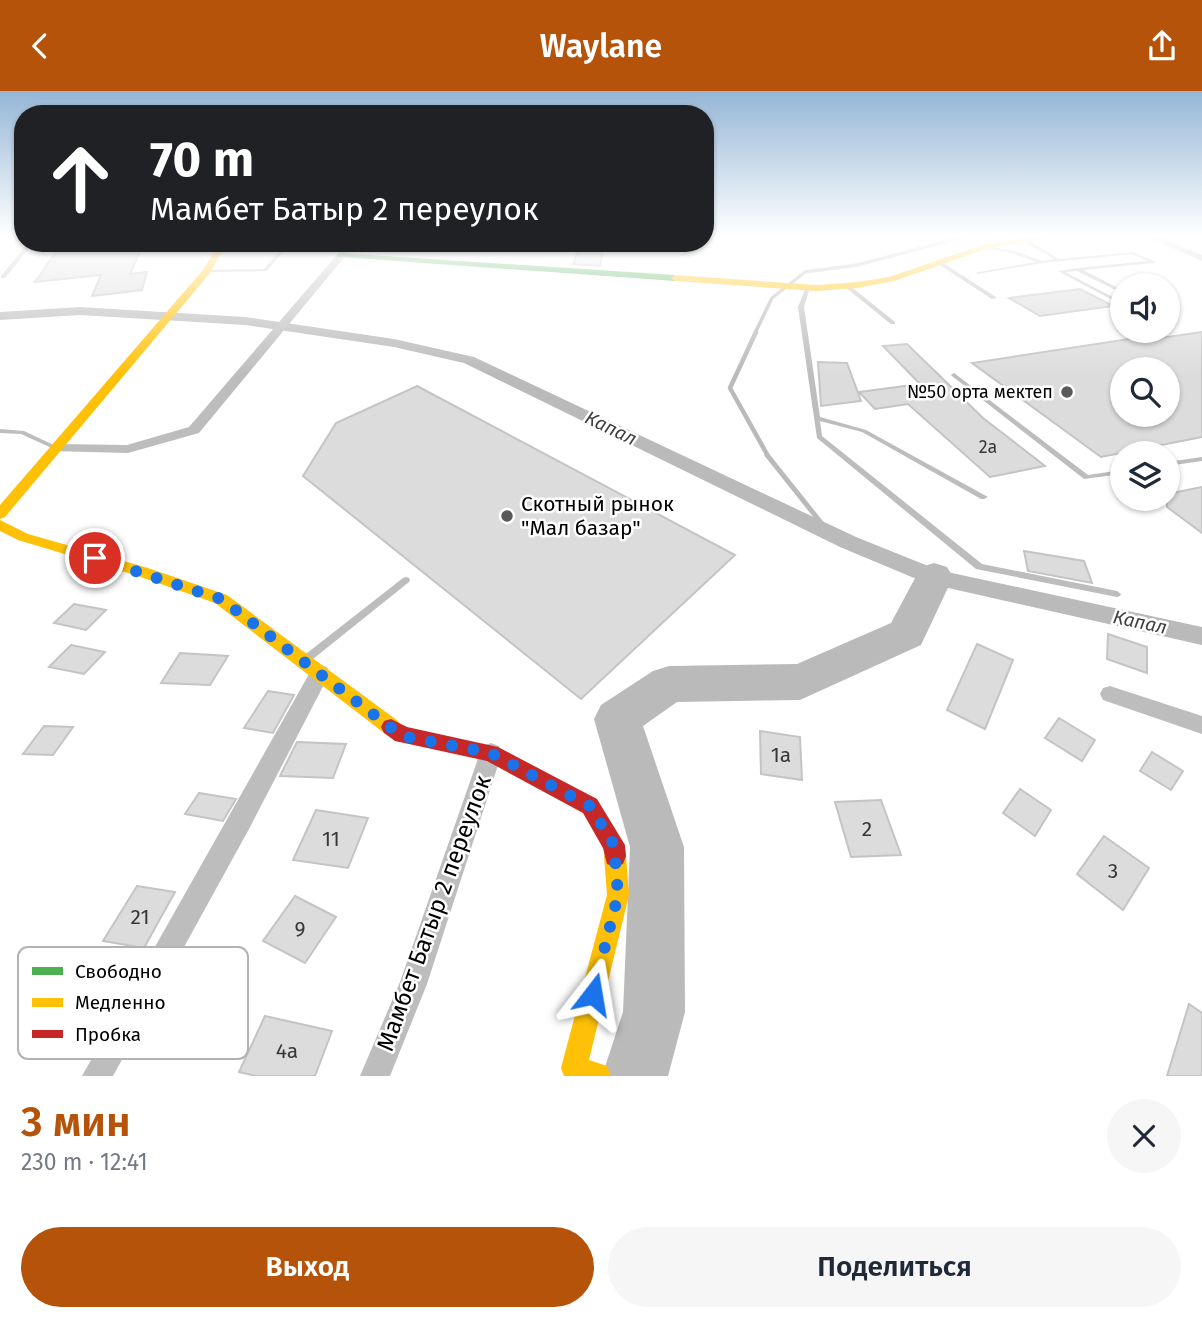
<!DOCTYPE html>
<html lang="ru">
<meta charset="utf-8">
<style>
:root{--surface:#fff;--page:#f6f6f7;--text:#1f2937;--muted:#747a83;--accent:#b45309}
body{margin:0;font-family:"Fira Sans",sans-serif;background:var(--page);color:var(--text);height:100vh;display:flex;flex-direction:column;font-size:26px;white-space:nowrap}
*{box-sizing:border-box;margin:0}
p{font-size:23px;color:var(--muted)}
.icon{flex:none;width:38px;height:38px;fill:none;stroke:currentColor;stroke-width:2;stroke-linecap:round;stroke-linejoin:round}
.map{position:relative;height:985px;overflow:hidden}
.drawer{display:flex;flex-direction:column;background:var(--surface);flex:1}
.drawer>*{flex:none}
.guide{position:absolute;left:14px;top:14px;width:700px;height:147px;border-radius:28px;box-shadow:0 2px 5px #0004;background:#202124;color:#fff;overflow:hidden}
.tools{position:absolute;left:1110px;top:182px;display:grid;gap:14px}
.tools a{display:grid;place-items:center;width:70px;height:70px;border-radius:50%;background:var(--surface);box-shadow:0 2px 5px #0004;font-size:35px}
.pin{position:absolute;display:grid;place-items:center;width:60px;height:60px;color:#fff;margin:-30px;border:4px solid #fff;border-radius:50%;box-shadow:0 2px 7px #0007}
.me{position:absolute;width:77px;margin:-38px;rotate:14deg;stroke-linejoin:round;filter:drop-shadow(0 0 5px #0008)}
.turn{display:flex;align-items:center;gap:24px;height:147px;padding:0 21px;font-size:32px}
.turn .icon{width:91px;height:91px;stroke-width:2.5}
.turn b{display:block;font-size:49px;line-height:60px}
.round{display:grid;place-items:center;flex:none;width:74px;height:74px;border-radius:37px;background:var(--page)}
.headline{display:flex;align-items:center;justify-content:space-between;height:119px;padding:0 21px}
h1{font-size:42px;font-weight:600;line-height:52px;color:var(--accent)}
.action{display:flex;gap:14px;margin-top:auto;padding:14px 21px}
.action a{flex:1;height:80px;border-radius:42px;background:var(--accent);color:#fff;font-size:28px;font-weight:600;line-height:80px;text-align:center}
.action a+a{background:var(--page);color:var(--text)}
header{display:flex;justify-content:space-between;align-items:center;height:91px;padding:0 21px;background:var(--accent);color:#fff;font-size:32px;font-weight:600}
.map>svg:first-child{display:block}
.lines{fill:none;stroke-linecap:round;stroke-linejoin:round}
.stream-far2{stroke:#bababa;stroke-width:3.5}
.stream-far1{stroke:#bababa;stroke-width:4.5}
.stream{stroke:#bababa;stroke-width:5}
.canal{fill:#bababa;fill-rule:evenodd}
.river{fill:#bababa;fill-rule:evenodd}
.building{fill:#dcdcdc;stroke:#c4c4c4;stroke-width:2;fill-rule:evenodd}
.lane{fill:#bdbdbd;fill-rule:evenodd}
.street{fill:#bdbdbd;fill-rule:evenodd}
.fast{fill:#4caf50;fill-rule:evenodd}
.slow{fill:#ffc107;fill-rule:evenodd}
.jam{fill:#c62828;fill-rule:evenodd}
.route{stroke:#1a73e8;stroke-width:12;stroke-dasharray:0 21.6}
.poi-dot{fill:#595959;stroke:#fff;stroke-width:2.5}
.labels{text-anchor:middle;dominant-baseline:central;stroke-width:5;stroke-linejoin:round;paint-order:stroke}
.far-poi-label{font-size:18px;fill:#000;stroke:#fff;text-anchor:end}
.number-label{font-size:18px;fill:#373737}
.far-water-label{font-size:19px;font-style:italic;fill:#3e3e3e;stroke:#fff}
.poi-label{font-size:21px;fill:#000;stroke:#fff;text-anchor:start}
.near-number-label{font-size:21px;fill:#373737}
.near-street-label{font-size:24px;fill:#000;stroke:#fff}
.key{fill:#fff;stroke:#b2b2b2;stroke-width:2}
.key-label{font-size:19px;fill:#000}
</style>
<header><svg class="icon" aria-label="back" viewBox="0 0 24 24"><path d="M15 5l-7 7 7 7"/></svg>Waylane<svg class="icon" aria-label="share" viewBox="0 0 24 24"><path d="M12 15V3M7 8l5-5 5 5M5 13v7h14v-7"/></svg></header>
<div class="map">
<svg width="1202" height="985" viewBox="0 0 1202 985">
<rect width="100%" height="100%" fill="#fff"/>
<g class="lines">
<path class="stream-far2" d="M755,242L772,207L805,181L857,174L964,146"/>
<path class="stream-far1" d="M756,241L730,297L768,365"/>
<path class="stream" d="M767,364L830,443"/>
<path class="canal" d="M80,216L245,226L394,248L474,266L856,446L938,479L1202,536V554L926,492L840,456L464,272L394,256L245,234L80,224L0,229V221Z"/>
<path class="river" d="M934,472L947,476L953,486L921,554L800,609L677,611L643,635L684,756L685,921L668,985H602L623,921L630,756L594,628L601,614L653,580L669,575L797,573L891,532L921,476Z"/>
</g>
<g class="building">
<path d="M62,152H144L130,183L147,181L142,199L92,205L101,184L35,191Z"/>
<path d="M581,152H604L600,175L573,173Z"/>
<path d="M1080,198L1113,215L1040,225L1009,207Z"/>
<path d="M1202,241V346L1101,366L972,272L1155,244L1161,247ZM1122,278H1167V324H1122Z"/>
<path d="M907,253L983,327L1045,375L990,386L908,313L875,318L859,301L920,293L883,255Z"/>
<path d="M818,271L847,272L861,310L821,315Z"/>
<path d="M417,295L735,464L581,608L303,385L336,332Z"/>
<path d="M1202,396V442L1167,416V403Z"/>
<path d="M1024,460L1084,470L1092,492L1028,480Z"/>
<path d="M74,513L106,519L86,539L54,532Z"/>
<path d="M1108,543L1147,556V582L1107,568Z"/>
<path d="M977,553L1013,569L985,638L947,619Z"/>
<path d="M71,554L105,561L84,583L49,576Z"/>
<path d="M180,562L228,565L210,594L161,592Z"/>
<path d="M268,600L294,604L273,642L244,637Z"/>
<path d="M1059,627L1095,649L1082,670L1045,647Z"/>
<path d="M44,635L73,636L53,664L23,663Z"/>
<path d="M760,640L800,646L802,689L761,683Z"/>
<path d="M297,651L346,653L333,687L280,685Z"/>
<path d="M1152,661L1183,680L1171,699L1140,680Z"/>
<path d="M1020,698L1051,719L1035,745L1003,722Z"/>
<path d="M199,702L236,708L223,730L185,723Z"/>
<path d="M881,709L901,764L851,766L835,711Z"/>
<path d="M316,719L368,727L348,777L293,769Z"/>
<path d="M1104,745L1149,777L1123,819L1077,783Z"/>
<path d="M137,795L175,801L144,857L103,850Z"/>
<path d="M295,805L336,826L305,872L263,850Z"/>
<path d="M1189,913L1202,922V985H1167Z"/>
<path d="M265,925L332,940L315,985H256L239,981Z"/>
</g>
<g class="lines">
<g class="lane">
<path d="M1021,147H1025L1059,168L1133,161L1156,171L1154,172L1083,179L1122,199V202L1077,180L1065,181L1122,211V214L1058,180L1077,177L1148,170L1132,163L1042,172L977,183V181H979L1036,171L1012,162L985,157L987,155L1015,160L1042,170L1054,168L1021,149Z"/>
<path d="M28,152H33L5,187H1V185Z"/>
<path d="M286,152H291L267,180L207,181L205,180L207,179L264,178Z"/>
<path d="M513,152H550L562,154L560,155Z"/>
<path d="M938,171H942L997,207L992,208L938,173Z"/>
<path d="M845,194H849L895,231V233H891L845,196Z"/>
<path d="M808,195L810,196L804,216L820,326L866,339L988,406L984,408H981L862,341L820,330L822,345L982,473L1117,500L1121,503L1120,505L1117,506L976,478L817,347L798,216L806,196Z"/>
<path d="M954,282L1088,384L1122,379V383L1084,388L952,285L951,284Z"/>
<path d="M0,338L24,340L60,357L58,358H54L21,343L0,342Z"/>
<path d="M1202,366V370L1167,375V371Z"/>
<path d="M406,486L409,487L410,489L409,491L308,572L305,573L302,572L300,569L302,566L403,487Z"/>
</g>
<g class="street">
<path d="M1148,146H1159L1202,164V170Z"/>
<path d="M347,152H356L199,342L128,362L51,360V354L56,353L127,354L189,336Z"/>
<path d="M320,574L327,576L330,582L249,738L113,985H82L313,576Z"/>
<path d="M1110,595L1202,625V643L1103,609L1100,603L1103,597Z"/>
<path d="M491,652L499,655L502,662L427,893L390,985H360L400,891L480,662L483,655Z"/>
</g>
<path class="fast" d="M338,162L675,184L679,187L675,190L341,166H338Z"/>
<g class="slow">
<path d="M1036,146H1054L986,158L894,190L857,197L817,200L675,190L671,187L675,184L817,194L857,191L889,186L982,154Z"/>
<path d="M219,152H227L210,182L5,426L0,428V414L203,179Z"/>
<path d="M0,429L28,443L148,477L227,504L398,630L401,636L398,642L391,644L384,642L215,512L138,485L18,449L0,440Z"/>
<path d="M615,754L623,757L626,765L629,804L589,969L607,975L611,985H564L561,977L607,804L604,765L607,757Z"/>
</g>
<path class="jam" d="M391,628L407,636L498,656L597,708L625,754L626,765L623,773L615,776L607,773L603,757L583,722L487,670L395,650L384,642L381,636L384,630Z"/>
</g>
<linearGradient id="sky" x2="0" y2="1"><stop stop-color="#95b6d6"/><stop offset="0.51" stop-color="#fff"/><stop offset="1" stop-color="#fff" stop-opacity="0"/></linearGradient>
<rect width="1202" height="284" fill="url(#sky)"/>
<g class="lines">
<path class="route" d="M95,467L221,508L402,645L491,662L590,715L614,754L618,804L593,903"/>
</g>
<g class="poi-dot">
<circle cx="1067" cy="301" r="7"/>
<circle cx="507" cy="425" r="7"/>
</g>
<g class="labels">
<g class="far-poi-label">
<text x="1053" y="301">№50 орта мектеп</text>
</g>
<g class="number-label">
<text x="988" y="356">2а</text>
</g>
<g class="far-water-label">
<text transform="translate(611 337) rotate(26)">Капал</text>
<text transform="translate(1140 531) rotate(12)">Капал</text>
</g>
<g class="poi-label">
<text x="521" y="413">Скотный рынок<tspan x="521" dy="24">"Мал базар"</tspan></text>
</g>
<g class="near-number-label">
<text x="781" y="664">1а</text>
<text x="867" y="738">2</text>
<text x="331" y="748">11</text>
<text x="1113" y="780">3</text>
<text x="140" y="826">21</text>
<text x="300" y="838">9</text>
<text x="287" y="960">4а</text>
</g>
<g class="near-street-label">
<text transform="translate(434 822) rotate(-70)">Мамбет Батыр 2 переулок</text>
</g>
</g>
<rect x="18" y="856" width="230" height="112" rx="10" class="key"/>
<rect x="32" y="876" width="31" height="8" fill="#4caf50"/>
<rect x="32" y="907" width="31" height="9" fill="#ffc107"/>
<rect x="32" y="939" width="31" height="8" fill="#c62828"/>
<g class="key-label">
<text x="75" y="887">Свободно</text>
<text x="75" y="918">Медленно</text>
<text x="75" y="950">Пробка</text>
</g>
</svg>
<div class="tools">
<a><svg class="icon" aria-label="sound" viewBox="0 0 24 24"><path d="M4 9h4l5-4v14l-5-4H4zM17 9q2 3 0 6"/></svg></a>
<a><svg class="icon" aria-label="search" viewBox="0 0 24 24"><circle cx="10" cy="10" r="6"/><path d="M15 15l6 6"/></svg></a>
<a><svg class="icon" aria-label="layers" viewBox="0 0 24 24"><path d="M12 4l9 5-9 5-9-5zM3 14l9 5 9-5"/></svg></a>
</div>
<div class="pin" style="left:95px;top:467px;background:#d93025"><svg class="icon" aria-label="arrive" viewBox="0 0 24 24"><path d="M6 21V4h12l-3 4 3 4H6"/></svg></div>
<svg class="me" style="left:593px;top:903px" viewBox="-20 -20 40 40"><path d="M0-17L14 15 0 8-14 15z" fill="#1a73e8" stroke="#fff" stroke-width="4"/></svg>
<div class="guide">
<div class="turn"><svg class="icon" aria-label="ahead" viewBox="0 0 24 24"><path d="M12 20V5M6 11l6-6 6 6"/></svg><div><b>70 m</b>Мамбет Батыр 2 переулок</div></div>
</div>
</div>
<section class="drawer">
<div class="headline"><div><h1>3 мин</h1><p>230 m · 12:41</p></div><a class="round"><svg class="icon" aria-label="close" viewBox="0 0 24 24"><path d="M6 6l12 12M18 6L6 18"/></svg></a></div>
<div class="action"><a>Выход</a><a>Поделиться</a></div>
</section>
